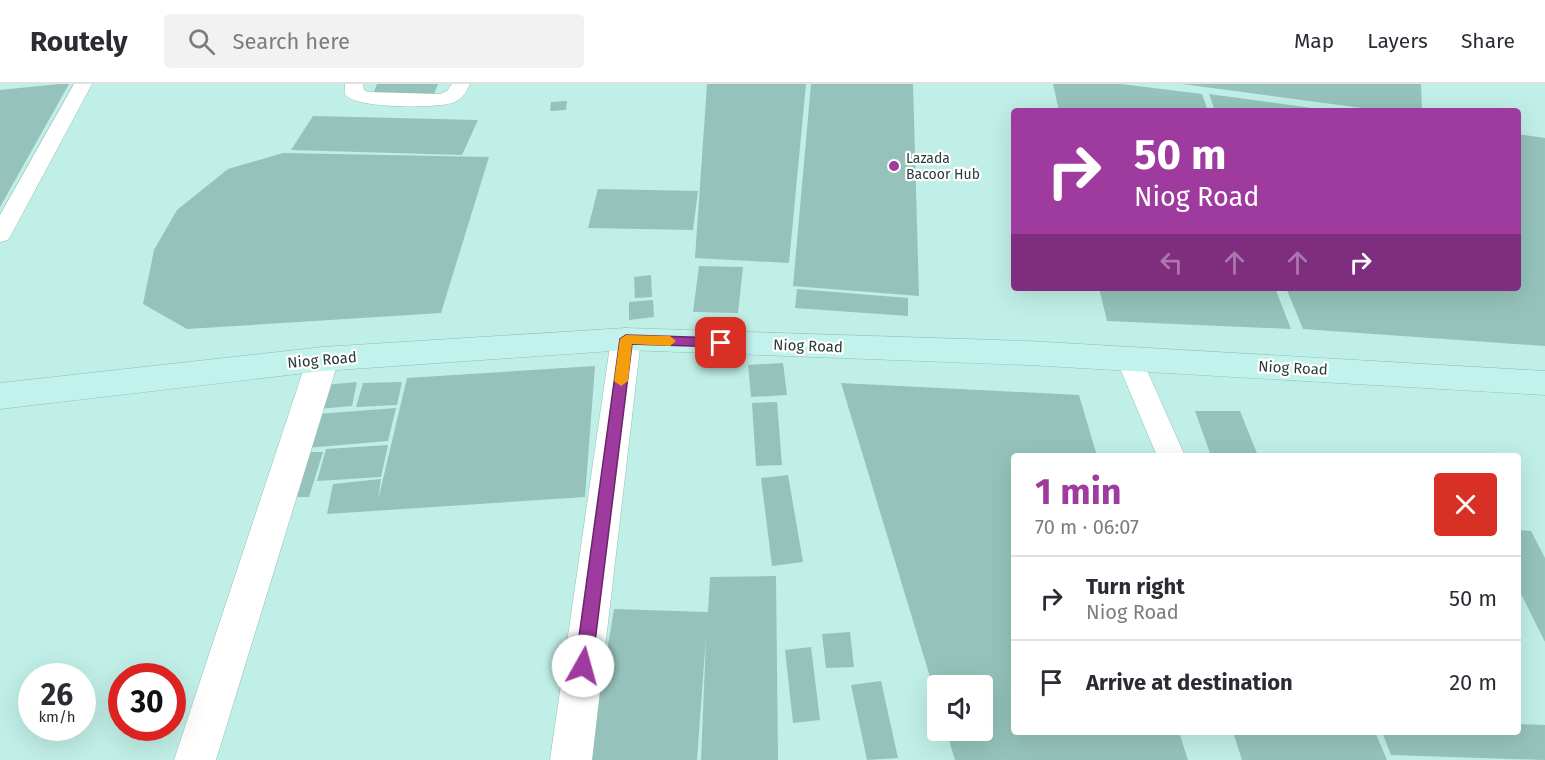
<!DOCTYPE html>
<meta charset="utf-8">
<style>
:root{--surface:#fff;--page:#f2f2f3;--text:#2b2b33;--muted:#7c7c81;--line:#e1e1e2;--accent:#9f3a9f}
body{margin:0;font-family:"Fira Sans",sans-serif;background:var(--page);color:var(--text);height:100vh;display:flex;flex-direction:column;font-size:22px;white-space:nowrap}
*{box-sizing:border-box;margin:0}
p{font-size:20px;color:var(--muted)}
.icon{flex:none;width:33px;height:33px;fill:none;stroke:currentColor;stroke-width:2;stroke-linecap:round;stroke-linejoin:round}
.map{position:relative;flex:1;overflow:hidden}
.drawer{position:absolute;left:1011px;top:369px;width:510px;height:282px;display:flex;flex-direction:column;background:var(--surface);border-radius:6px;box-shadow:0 6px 24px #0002}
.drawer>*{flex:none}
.guide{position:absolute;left:1011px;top:24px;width:510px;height:183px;border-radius:6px;box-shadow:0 6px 24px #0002;background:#9f3a9f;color:#fff;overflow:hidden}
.fabs{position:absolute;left:927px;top:591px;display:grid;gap:12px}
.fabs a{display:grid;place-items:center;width:66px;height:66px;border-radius:6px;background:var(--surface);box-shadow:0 6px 24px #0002;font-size:30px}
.speed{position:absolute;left:18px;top:579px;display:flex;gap:12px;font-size:30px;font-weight:700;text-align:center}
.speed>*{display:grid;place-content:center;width:78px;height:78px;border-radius:50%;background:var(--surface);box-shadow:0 6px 24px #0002;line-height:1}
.speed small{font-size:15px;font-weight:400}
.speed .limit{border:9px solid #d22;background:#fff;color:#111}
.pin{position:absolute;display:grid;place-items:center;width:51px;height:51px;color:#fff;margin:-26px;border-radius:12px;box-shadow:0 3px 9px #0006}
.me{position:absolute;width:66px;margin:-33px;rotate:7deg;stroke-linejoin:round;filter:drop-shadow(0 0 4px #0008)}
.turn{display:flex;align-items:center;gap:21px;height:126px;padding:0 24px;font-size:27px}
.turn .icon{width:78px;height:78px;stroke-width:2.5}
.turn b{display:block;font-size:42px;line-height:51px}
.lanes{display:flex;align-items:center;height:57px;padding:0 24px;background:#0003;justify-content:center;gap:30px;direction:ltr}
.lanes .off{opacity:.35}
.round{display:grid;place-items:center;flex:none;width:63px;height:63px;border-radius:6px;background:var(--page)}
.headline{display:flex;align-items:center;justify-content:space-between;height:102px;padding:0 24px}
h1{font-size:36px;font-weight:700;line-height:45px;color:var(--accent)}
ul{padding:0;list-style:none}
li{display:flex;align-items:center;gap:18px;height:84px;padding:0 24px;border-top:2px solid var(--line)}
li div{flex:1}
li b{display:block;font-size:22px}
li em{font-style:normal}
header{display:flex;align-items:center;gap:36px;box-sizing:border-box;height:84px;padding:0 30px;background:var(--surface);border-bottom:2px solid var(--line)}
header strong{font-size:28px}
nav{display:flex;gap:33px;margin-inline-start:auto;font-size:21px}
.search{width:420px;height:54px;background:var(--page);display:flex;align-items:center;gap:15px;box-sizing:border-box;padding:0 21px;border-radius:6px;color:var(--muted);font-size:22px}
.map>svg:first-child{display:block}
.building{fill:#95c3bb}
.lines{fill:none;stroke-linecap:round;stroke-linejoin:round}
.lane-casing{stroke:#91beb7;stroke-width:1}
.street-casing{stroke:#91beb7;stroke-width:1}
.secondary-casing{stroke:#91beb7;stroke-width:1}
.lane{fill:#fff;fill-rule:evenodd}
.street{fill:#fff;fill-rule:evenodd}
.secondary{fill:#c2f2ec;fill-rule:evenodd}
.route{fill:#9f3a9f;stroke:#672667;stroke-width:1.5}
.slow{fill:#f59e0b}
.poi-dot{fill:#9f3a9f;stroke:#fff;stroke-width:2}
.labels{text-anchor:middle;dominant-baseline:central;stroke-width:4.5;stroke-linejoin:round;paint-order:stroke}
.far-poi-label{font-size:14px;fill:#293c39;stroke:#fff;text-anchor:start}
.street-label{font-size:15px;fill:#293c39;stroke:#fff}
</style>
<header>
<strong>Routely</strong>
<div class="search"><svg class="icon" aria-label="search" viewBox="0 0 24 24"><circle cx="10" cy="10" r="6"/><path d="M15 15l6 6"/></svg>Search here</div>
<nav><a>Map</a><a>Layers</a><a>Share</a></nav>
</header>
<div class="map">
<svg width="1545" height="676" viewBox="0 0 1545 676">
<rect width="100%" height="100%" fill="#c0efe7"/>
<g class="building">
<path d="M59,0H69L0,123V6Z"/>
<path d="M377,0H438L434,10H373Z"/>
<path d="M707,0H806L789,179L695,174Z"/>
<path d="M811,0H913L919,212L793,202Z"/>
<path d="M1053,0H1121L1202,10L1208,27H1059Z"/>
<path d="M1182,0H1421L1422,27H1384Z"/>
<path d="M1209,10L1326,26V27H1215Z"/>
<path d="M567,17L566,26L550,27L551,18Z"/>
<path d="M313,32L478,36L462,71L291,66Z"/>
<path d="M1518,50L1545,54V262L1303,245L1286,204H1518Z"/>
<path d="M283,69L489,73L441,229L187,245L143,220L154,166L177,126L228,85Z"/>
<path d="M598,105L698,107L693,146L588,144Z"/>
<path d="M699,182L743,183L738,229L693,228Z"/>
<path d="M651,191L652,213L635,214L634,193Z"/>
<path d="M1099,204H1275L1291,245L1107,237Z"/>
<path d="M797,205L908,214V232L795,224Z"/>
<path d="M653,216L654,233L629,236V218Z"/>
<path d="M783,279L787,311L751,313L748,281Z"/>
<path d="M595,282L585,413L327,430L333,400L381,395L378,416L407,294Z"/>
<path d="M357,298L352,322L318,325L324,301Z"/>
<path d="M402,298L397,321L356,323L363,299Z"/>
<path d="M841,299L1079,311L1097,372H1014V648H1179L1188,676H955L946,646H982V602H938L937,616Z"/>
<path d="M777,318L782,381L756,382L752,319Z"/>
<path d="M396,324L388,357L307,364L317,330Z"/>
<path d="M1195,327H1240L1258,372H1211Z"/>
<path d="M388,361L381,393L317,397L326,365Z"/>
<path d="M307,368H323L309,413H293Z"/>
<path d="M788,391L803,478L772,482L761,394Z"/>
<path d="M1518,446L1531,447L1545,474V558L1518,504Z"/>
<path d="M776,492L778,676H701L706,553L697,676H589L614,525L708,528L710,493Z"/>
<path d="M850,548L854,583L826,584L822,550Z"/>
<path d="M811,563L820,636L793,639L785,566Z"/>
<path d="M881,597L898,674L867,676L851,601Z"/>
<path d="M1518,640L1545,641V676L1391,671L1382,648L1432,650L1430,648H1518Z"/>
<path d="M1233,648H1375L1387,676H1242Z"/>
</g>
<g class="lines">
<g class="lane-casing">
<g id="lane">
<path d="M74,0H92L11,151L8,156L0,158V131Z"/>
<path d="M345,0H363L364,6L368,8L440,10L447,7L452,0H470C467,7 463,14 455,18C439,25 361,24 348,13C343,10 345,5 345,0Z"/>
<path d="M1129,265L1138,268L1142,275L1185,372H1157L1116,275L1120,268Z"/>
</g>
</g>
<g class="street-casing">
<g id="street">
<path d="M626,244L637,247L641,255L592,676H550L611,255L615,247Z"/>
<path d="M323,263L334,267L339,275L216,676H174L307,275L312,267Z"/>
</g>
</g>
<g class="secondary-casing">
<path id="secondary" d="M626,244L1028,257L1545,287V311L1028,281L626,266L323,287L0,325V299L323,263Z"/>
</g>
<use href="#lane" class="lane"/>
<use href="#street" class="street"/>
<use href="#secondary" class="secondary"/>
</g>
<path class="route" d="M626,251L721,254L727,259L721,263L632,260L592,582L589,588L583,591L577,588L575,582L620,255Z"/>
<path class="slow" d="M626,251L670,252L676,257L670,262L632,260L628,297L621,302L614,297L620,255Z"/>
<circle class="poi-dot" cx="894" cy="82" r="6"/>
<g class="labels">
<g class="far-poi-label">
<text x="906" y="74">Lazada<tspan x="906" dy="16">Bacoor Hub</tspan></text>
</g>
<g class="street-label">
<text transform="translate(808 262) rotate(2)">Niog Road</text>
<text transform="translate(322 276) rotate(-5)">Niog Road</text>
<text transform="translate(1293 284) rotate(3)">Niog Road</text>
</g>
</g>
</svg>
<div class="fabs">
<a><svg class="icon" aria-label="sound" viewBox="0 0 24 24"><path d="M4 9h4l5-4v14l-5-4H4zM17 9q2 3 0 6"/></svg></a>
</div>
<div class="speed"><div>26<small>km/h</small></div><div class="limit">30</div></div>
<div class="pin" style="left:721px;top:259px;background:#d93025"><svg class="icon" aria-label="arrive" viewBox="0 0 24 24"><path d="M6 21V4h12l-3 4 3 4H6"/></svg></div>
<svg class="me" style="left:583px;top:582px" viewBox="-20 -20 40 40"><circle r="19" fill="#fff"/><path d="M0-13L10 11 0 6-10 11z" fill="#9f3a9f"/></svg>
<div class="guide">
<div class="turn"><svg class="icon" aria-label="right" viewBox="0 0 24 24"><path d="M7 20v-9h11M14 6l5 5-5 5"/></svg><div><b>50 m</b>Niog Road</div></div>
<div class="lanes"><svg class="icon off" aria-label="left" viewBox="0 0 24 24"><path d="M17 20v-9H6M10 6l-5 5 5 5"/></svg><svg class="icon off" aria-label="ahead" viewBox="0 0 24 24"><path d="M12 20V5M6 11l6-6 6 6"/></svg><svg class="icon off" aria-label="ahead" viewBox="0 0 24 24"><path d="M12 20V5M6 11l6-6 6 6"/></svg><svg class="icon" aria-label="right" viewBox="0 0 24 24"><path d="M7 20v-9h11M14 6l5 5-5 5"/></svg></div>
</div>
<section class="drawer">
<div class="headline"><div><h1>1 min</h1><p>70 m · 06:07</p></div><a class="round" style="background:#d93025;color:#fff"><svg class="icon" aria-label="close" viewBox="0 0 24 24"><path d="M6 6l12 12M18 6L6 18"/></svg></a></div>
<ul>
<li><svg class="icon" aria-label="right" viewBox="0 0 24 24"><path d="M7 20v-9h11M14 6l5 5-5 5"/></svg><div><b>Turn right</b><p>Niog Road</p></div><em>50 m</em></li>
<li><svg class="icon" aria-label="arrive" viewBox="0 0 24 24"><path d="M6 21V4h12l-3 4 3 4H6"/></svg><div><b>Arrive at destination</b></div><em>20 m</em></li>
</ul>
</section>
</div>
